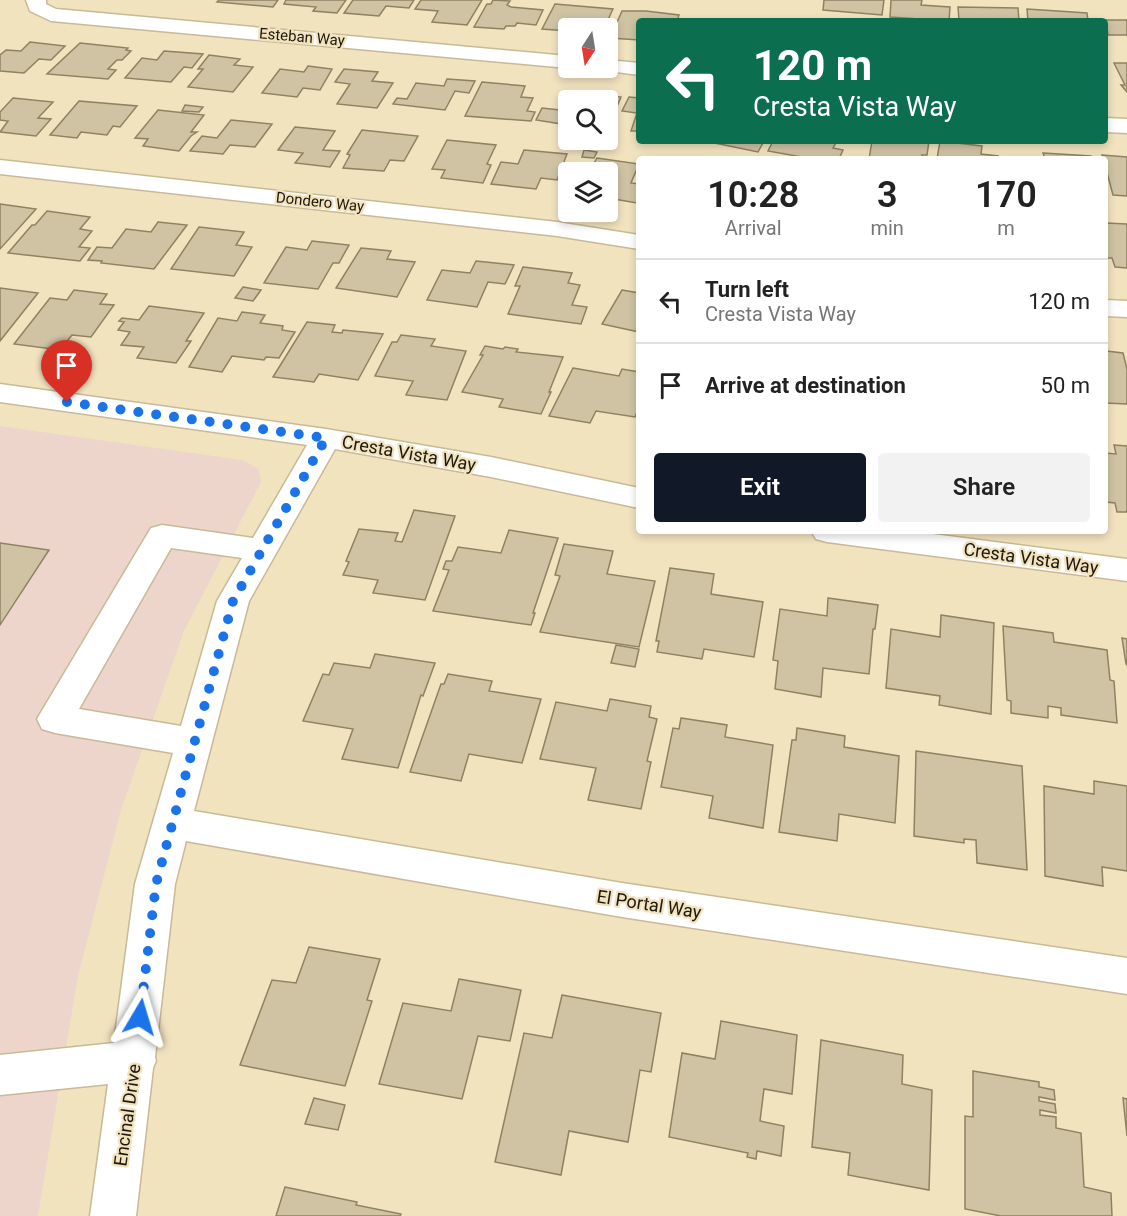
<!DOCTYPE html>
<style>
:root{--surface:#fff;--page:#f2f2f2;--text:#222;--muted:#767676;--line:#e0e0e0;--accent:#111827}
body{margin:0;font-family:Roboto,sans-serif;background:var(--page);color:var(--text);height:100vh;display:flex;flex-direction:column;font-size:22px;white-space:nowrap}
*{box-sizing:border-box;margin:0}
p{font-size:20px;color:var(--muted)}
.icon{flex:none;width:33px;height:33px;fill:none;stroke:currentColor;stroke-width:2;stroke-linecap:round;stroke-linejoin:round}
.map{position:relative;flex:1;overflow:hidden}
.panel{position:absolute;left:636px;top:156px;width:472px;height:378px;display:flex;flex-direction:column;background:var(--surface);border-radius:6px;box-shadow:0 3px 9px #0003}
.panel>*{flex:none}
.hud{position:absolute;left:636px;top:18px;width:472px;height:126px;border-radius:6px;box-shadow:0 3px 9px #0003;background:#0b6e4f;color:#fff;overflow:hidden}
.needle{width:39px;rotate:192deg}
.buttons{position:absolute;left:558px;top:18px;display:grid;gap:12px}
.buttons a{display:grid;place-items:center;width:60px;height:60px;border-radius:6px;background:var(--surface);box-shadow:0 3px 9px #0003;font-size:30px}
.pin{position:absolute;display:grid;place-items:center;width:51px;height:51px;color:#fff;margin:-62px -26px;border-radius:50% 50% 50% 0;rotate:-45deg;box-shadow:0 0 6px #0007}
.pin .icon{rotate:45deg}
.me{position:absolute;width:66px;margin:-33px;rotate:7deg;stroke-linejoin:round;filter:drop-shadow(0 0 4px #0008)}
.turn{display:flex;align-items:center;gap:21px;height:126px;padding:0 18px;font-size:27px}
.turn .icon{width:78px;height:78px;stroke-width:2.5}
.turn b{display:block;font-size:42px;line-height:51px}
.eta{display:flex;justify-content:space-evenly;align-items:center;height:102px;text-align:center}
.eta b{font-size:36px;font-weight:600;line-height:42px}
.action{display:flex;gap:12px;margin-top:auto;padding:12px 18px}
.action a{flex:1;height:69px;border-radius:6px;background:var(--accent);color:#fff;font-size:24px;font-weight:600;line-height:69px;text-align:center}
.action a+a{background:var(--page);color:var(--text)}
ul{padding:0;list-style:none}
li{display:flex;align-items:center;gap:18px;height:84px;padding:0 18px;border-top:2px solid var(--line)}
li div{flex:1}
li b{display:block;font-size:22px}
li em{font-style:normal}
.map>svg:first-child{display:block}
.education{fill:#edd5cb}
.building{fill:#cfc3a4;stroke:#8f8261;stroke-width:1.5}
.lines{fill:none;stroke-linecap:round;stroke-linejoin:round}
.minor-casing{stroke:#c8ba97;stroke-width:3}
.minor{fill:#fff;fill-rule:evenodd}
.route{stroke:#1a73e8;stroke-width:10;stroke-dasharray:0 18}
.labels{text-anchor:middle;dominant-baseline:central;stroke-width:4.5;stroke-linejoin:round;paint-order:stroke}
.far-street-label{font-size:15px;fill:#1d180b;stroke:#f2e3bf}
.street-label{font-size:18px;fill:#1d180b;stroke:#f2e3bf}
</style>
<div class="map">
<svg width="1127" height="1216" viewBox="0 0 1127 1216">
<rect width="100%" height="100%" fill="#f2e3bf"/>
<path class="education" d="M0,426L242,460L259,469L261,482L184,631L121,810L78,976L38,1216H0Z"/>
<g class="building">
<path d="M219,0H278L273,7L217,2Z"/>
<path d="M286,0H346L337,13L313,11L316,7L284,4Z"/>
<path d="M353,0H414L409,8L386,6L379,16L344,13Z"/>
<path d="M421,0H482L467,25L432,22L438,11L415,9Z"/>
<path d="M493,0L510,1L507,5L511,7L543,10L536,25L517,23L515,26H506L504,29L474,27L487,4H491Z"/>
<path d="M824,0H884L882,15L823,10Z"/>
<path d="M891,0H922L921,5L950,7L949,21L890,17Z"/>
<path d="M555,4L613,9L604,28H568V31L542,29Z"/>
<path d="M958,7L1018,8L1019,21H959Z"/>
<path d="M1027,9L1087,13L1088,21H1028Z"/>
<path d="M622,11H646L679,15L677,21H639V40L610,38Z"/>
<path d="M1099,20H1127V35H1108L1106,21Z"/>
<path d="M30,42L65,46L51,60L39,59L24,73L0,71V55L6,50L21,51Z"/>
<path d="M80,43L128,48L126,50L131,51L122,60H117L108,69L116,70L108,79L47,74Z"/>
<path d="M164,51L203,54L192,68L184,67L171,82L125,78L142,58L157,60Z"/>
<path d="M209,55L240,59L234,65L253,67L233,92L188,87L203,69H198Z"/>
<path d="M1114,63H1127V92L1121,85H1125Z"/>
<path d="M308,66L332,69L320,90L303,88L297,97L262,93L280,69L304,72Z"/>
<path d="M344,69L378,72L372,81L393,83L377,108L337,104L350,84L335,82Z"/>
<path d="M447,79L475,81L469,93L455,91L445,110L393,104L397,98L407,99L416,83L444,86Z"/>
<path d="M482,82L525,86L521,97L533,98L527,111L535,112L531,121L465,116Z"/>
<path d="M590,93L621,97L615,111L609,110L608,114V100H568V125L536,120L542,108L560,110L566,97L587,100Z"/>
<path d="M629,97L639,98V131H631L637,113L622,111Z"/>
<path d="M13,98L53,102L38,118L51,119L36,136L0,132L8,121L0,120V112Z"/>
<path d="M79,101L137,106L120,127L113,126L107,135L81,132L77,138L50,135Z"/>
<path d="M185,105L203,107L199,112L182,111Z"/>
<path d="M158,110L204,115L191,132H197L191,136L179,151L143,146L148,139L135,138Z"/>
<path d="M231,120L272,124L255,147L230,145L223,154L190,151L202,136L217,138Z"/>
<path d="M295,127L335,131L323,150L340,151L330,167L295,163L303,153L278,150Z"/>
<path d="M362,130L418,136L404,161L390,160L384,171L343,168L350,155L347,154Z"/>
<path d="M447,140L496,145L487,164L491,165L483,183L441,178L445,170L432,169Z"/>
<path d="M705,141H764L758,152Z"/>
<path d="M773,141H837L833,148L843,150L839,159H813L768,151Z"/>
<path d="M872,141L893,143L929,141L927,155H922L921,159H869Z"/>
<path d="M940,141L982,146L981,154L998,156L997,159H937Z"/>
<path d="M524,150L567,154L557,180L541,178L536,189L491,184L501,162L518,164Z"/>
<path d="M584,150L597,152L594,158L582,157Z"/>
<path d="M1043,153L1091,156V159H1045Z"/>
<path d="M1102,155L1127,157V196L1113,195L1106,169V159H1103Z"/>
<path d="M597,158L639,164L631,183L639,184V198L637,203L608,198V172H589Z"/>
<path d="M0,204L36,209L0,249Z"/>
<path d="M47,211L90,217L80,229L92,231L79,247L90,248L80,261L8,253L32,225H35Z"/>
<path d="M158,222L187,225L154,269L101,263L102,261L88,260L97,247L112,248L126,229L151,232Z"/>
<path d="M1106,223L1127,224V268L1115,267L1112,258H1106Z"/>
<path d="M199,227L244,232L236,245L252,247L234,276L171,269Z"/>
<path d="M312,241L349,245L339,263H333L318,289L264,283L286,247L307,250Z"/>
<path d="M361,248L391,251L387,259L415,262L397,297L336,288Z"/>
<path d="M476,261L514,265L505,284L488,282L477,307L427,300L442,270L470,273Z"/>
<path d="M523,267L572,273L568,283L580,285L572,305L587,307L581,324L508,314L520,286H515Z"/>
<path d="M243,287L261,290L253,301L235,298Z"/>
<path d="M0,288L38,293L0,341Z"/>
<path d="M74,290L107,294L100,304L114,305L91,337L72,335L60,350L14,344L50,298L67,300Z"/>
<path d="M622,290L639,293V332L602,324Z"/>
<path d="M149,306L204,313L186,341H191L176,363L137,358L144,347L121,345L130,332L118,330L124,322L119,321L122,318L139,320Z"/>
<path d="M242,312L265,315L260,323L283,326L282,330L295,332L279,358L266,357L264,360L232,356L222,372L189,367L218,318L237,321Z"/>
<path d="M307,322L335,325L332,332L342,333L343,330L383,334L358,380L319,374L314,382L273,377Z"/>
<path d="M401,335L435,339L431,346L466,351L447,400L406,395L413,381L375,376L392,342H397Z"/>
<path d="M485,346L503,349L505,347L518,349L516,352L563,357L549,392H551L541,414L499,407L503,399L462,392L483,355H480Z"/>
<path d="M1106,351L1123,353L1127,369V404L1106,403Z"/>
<path d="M573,368L619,376L622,369L639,372V407L635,417L596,411L590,423L549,416Z"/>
<path d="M1114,445L1127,446V512H1117L1115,503L1106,502V453L1116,454Z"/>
<path d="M414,510L455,516L425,600L373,593L378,580L343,575L349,562L346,561L359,529L398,533L395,541L402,542Z"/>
<path d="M509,530L558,538L533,613H535L531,625L433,611L449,570L443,569L446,561H452L458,547L501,553Z"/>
<path d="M0,543L49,550L0,625Z"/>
<path d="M564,544L613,551L607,574L655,581L639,647L540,632L560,576L555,575Z"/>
<path d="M670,568L714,574L711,594L763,602L754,657L704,649L702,659L657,652L659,641H656Z"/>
<path d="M828,598L878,605L875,629H873L869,674L823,668L821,697L775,689L778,661L773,660L780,609L827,616Z"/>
<path d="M941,615L994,623L991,714L939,705L940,696L886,688L891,629L940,637Z"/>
<path d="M1003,626L1053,633L1054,642L1107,650L1110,680L1114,681L1117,723L1061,715V708L1048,706V718L1011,713V701L1007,700Z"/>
<path d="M1122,638L1127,639V665L1126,664Z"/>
<path d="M616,645L639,649L635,667L611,663Z"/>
<path d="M375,654L435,663L423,696L421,695L398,768L342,759L353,729L303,721L323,674L329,675L334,663L370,668Z"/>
<path d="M448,674L492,681L489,691L541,699L522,763L469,754L461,781L410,772L441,684H444Z"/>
<path d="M610,699L651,706L649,717L657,719L647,761L651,762L641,809L588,800L596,768L540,759L556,702L607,711Z"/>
<path d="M681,718L727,725L725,737L773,745L763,828L709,818L713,796L661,787L673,728L679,729Z"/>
<path d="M797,728L845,736L844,747L899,756L895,823L839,814L837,841L779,832L792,740H796Z"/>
<path d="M916,751L1022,766L1027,870L977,863L976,840L964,839V843L914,836Z"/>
<path d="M1094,781L1127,786V871L1102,867L1103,886L1045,876L1044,786L1094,794Z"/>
<path d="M309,947L380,959L367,1000L372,1001L345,1086L240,1065L272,980L296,983Z"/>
<path d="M459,979L521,990L510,1041L478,1036L462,1099L379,1084L403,1003L451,1011Z"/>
<path d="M562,995L661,1013L651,1072L640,1070L628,1142L569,1131L561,1175L495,1162L524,1033L552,1038Z"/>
<path d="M721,1021L797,1035L792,1094L764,1089L760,1121L784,1126L781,1156L757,1151L756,1159L747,1157L748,1153L669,1137L682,1053L715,1059Z"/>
<path d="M821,1040L903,1055L902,1084L932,1090L929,1190L848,1175L850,1153L812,1147Z"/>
<path d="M973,1071L1039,1082V1087L1054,1090L1055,1100L1039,1097V1101L1055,1104L1056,1113L1040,1110V1115L1056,1117V1128L1081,1133L1084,1187L1111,1193L1112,1216H1001L965,1209V1116L973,1117Z"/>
<path d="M314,1098L345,1105L338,1130L305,1124Z"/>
<path d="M1123,1098L1127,1099V1136Z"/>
<path d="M285,1187L357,1202L356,1205L401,1214L400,1216H276Z"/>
</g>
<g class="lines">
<g class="minor-casing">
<g id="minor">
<path d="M26,0H46V4L56,9L568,56V68H571H568L51,21L30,11Z"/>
<path d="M608,60L639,63V75L601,70L599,68H608Z"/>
<path d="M1106,118L1127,119V133L1106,132Z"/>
<path d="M0,160L557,222L639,235V249L557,236L0,174Z"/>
<path d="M1106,300L1127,301V317L1106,316Z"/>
<path d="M0,384L326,429L491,457L639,488V508L491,477L335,449L249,601L194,811L622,883L1127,958V994L622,917L186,841L175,884L155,1057L156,1061L153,1068L136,1216H90L108,1084L0,1095V1055L114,1043L135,884L173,753L55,733L42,729L37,719L151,528L162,525L253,538L307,445L0,402ZM171,548L242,558L217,601L181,726L79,709Z"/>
<path d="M811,531H910L1127,559V581L827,542L816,539Z"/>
</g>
</g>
<use href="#minor" class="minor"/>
</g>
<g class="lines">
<path class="route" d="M67,402L326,438L233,601L156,884L140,1017"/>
</g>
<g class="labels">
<g class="far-street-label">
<text transform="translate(302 37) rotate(5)">Esteban Way</text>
<text transform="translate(320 202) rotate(6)">Dondero Way</text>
</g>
<g class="street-label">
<text transform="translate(409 453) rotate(10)">Cresta Vista Way</text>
<text transform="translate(1031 558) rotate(8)">Cresta Vista Way</text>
<text transform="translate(649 904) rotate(9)">El Portal Way</text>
<text transform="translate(127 1115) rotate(-82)">Encinal Drive</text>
</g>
</g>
</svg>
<div class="buttons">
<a><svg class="needle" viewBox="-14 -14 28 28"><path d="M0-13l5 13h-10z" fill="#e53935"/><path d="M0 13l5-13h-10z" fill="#767676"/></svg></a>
<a><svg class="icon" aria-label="search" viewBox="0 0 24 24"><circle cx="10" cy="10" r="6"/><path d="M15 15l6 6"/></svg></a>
<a><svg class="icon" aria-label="layers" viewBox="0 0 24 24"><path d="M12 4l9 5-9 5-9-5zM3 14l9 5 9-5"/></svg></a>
</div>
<div class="pin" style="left:67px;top:402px;background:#d93025"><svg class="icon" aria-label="arrive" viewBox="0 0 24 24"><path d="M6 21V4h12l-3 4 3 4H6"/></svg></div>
<svg class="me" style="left:140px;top:1017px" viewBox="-20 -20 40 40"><path d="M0-17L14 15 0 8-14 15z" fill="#1a73e8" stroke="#fff" stroke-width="4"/></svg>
<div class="hud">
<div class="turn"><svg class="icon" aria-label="left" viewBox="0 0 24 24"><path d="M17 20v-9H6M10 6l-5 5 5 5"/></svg><div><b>120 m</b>Cresta Vista Way</div></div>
</div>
<section class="panel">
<div class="eta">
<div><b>10:28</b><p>Arrival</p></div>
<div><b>3</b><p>min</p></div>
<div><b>170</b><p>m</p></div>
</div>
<ul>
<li><svg class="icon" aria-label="left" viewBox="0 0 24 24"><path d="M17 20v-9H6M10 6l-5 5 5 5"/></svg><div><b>Turn left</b><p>Cresta Vista Way</p></div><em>120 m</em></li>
<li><svg class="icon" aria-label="arrive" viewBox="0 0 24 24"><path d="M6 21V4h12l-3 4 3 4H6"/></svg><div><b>Arrive at destination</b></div><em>50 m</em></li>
</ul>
<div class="action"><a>Exit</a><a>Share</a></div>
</section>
</div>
